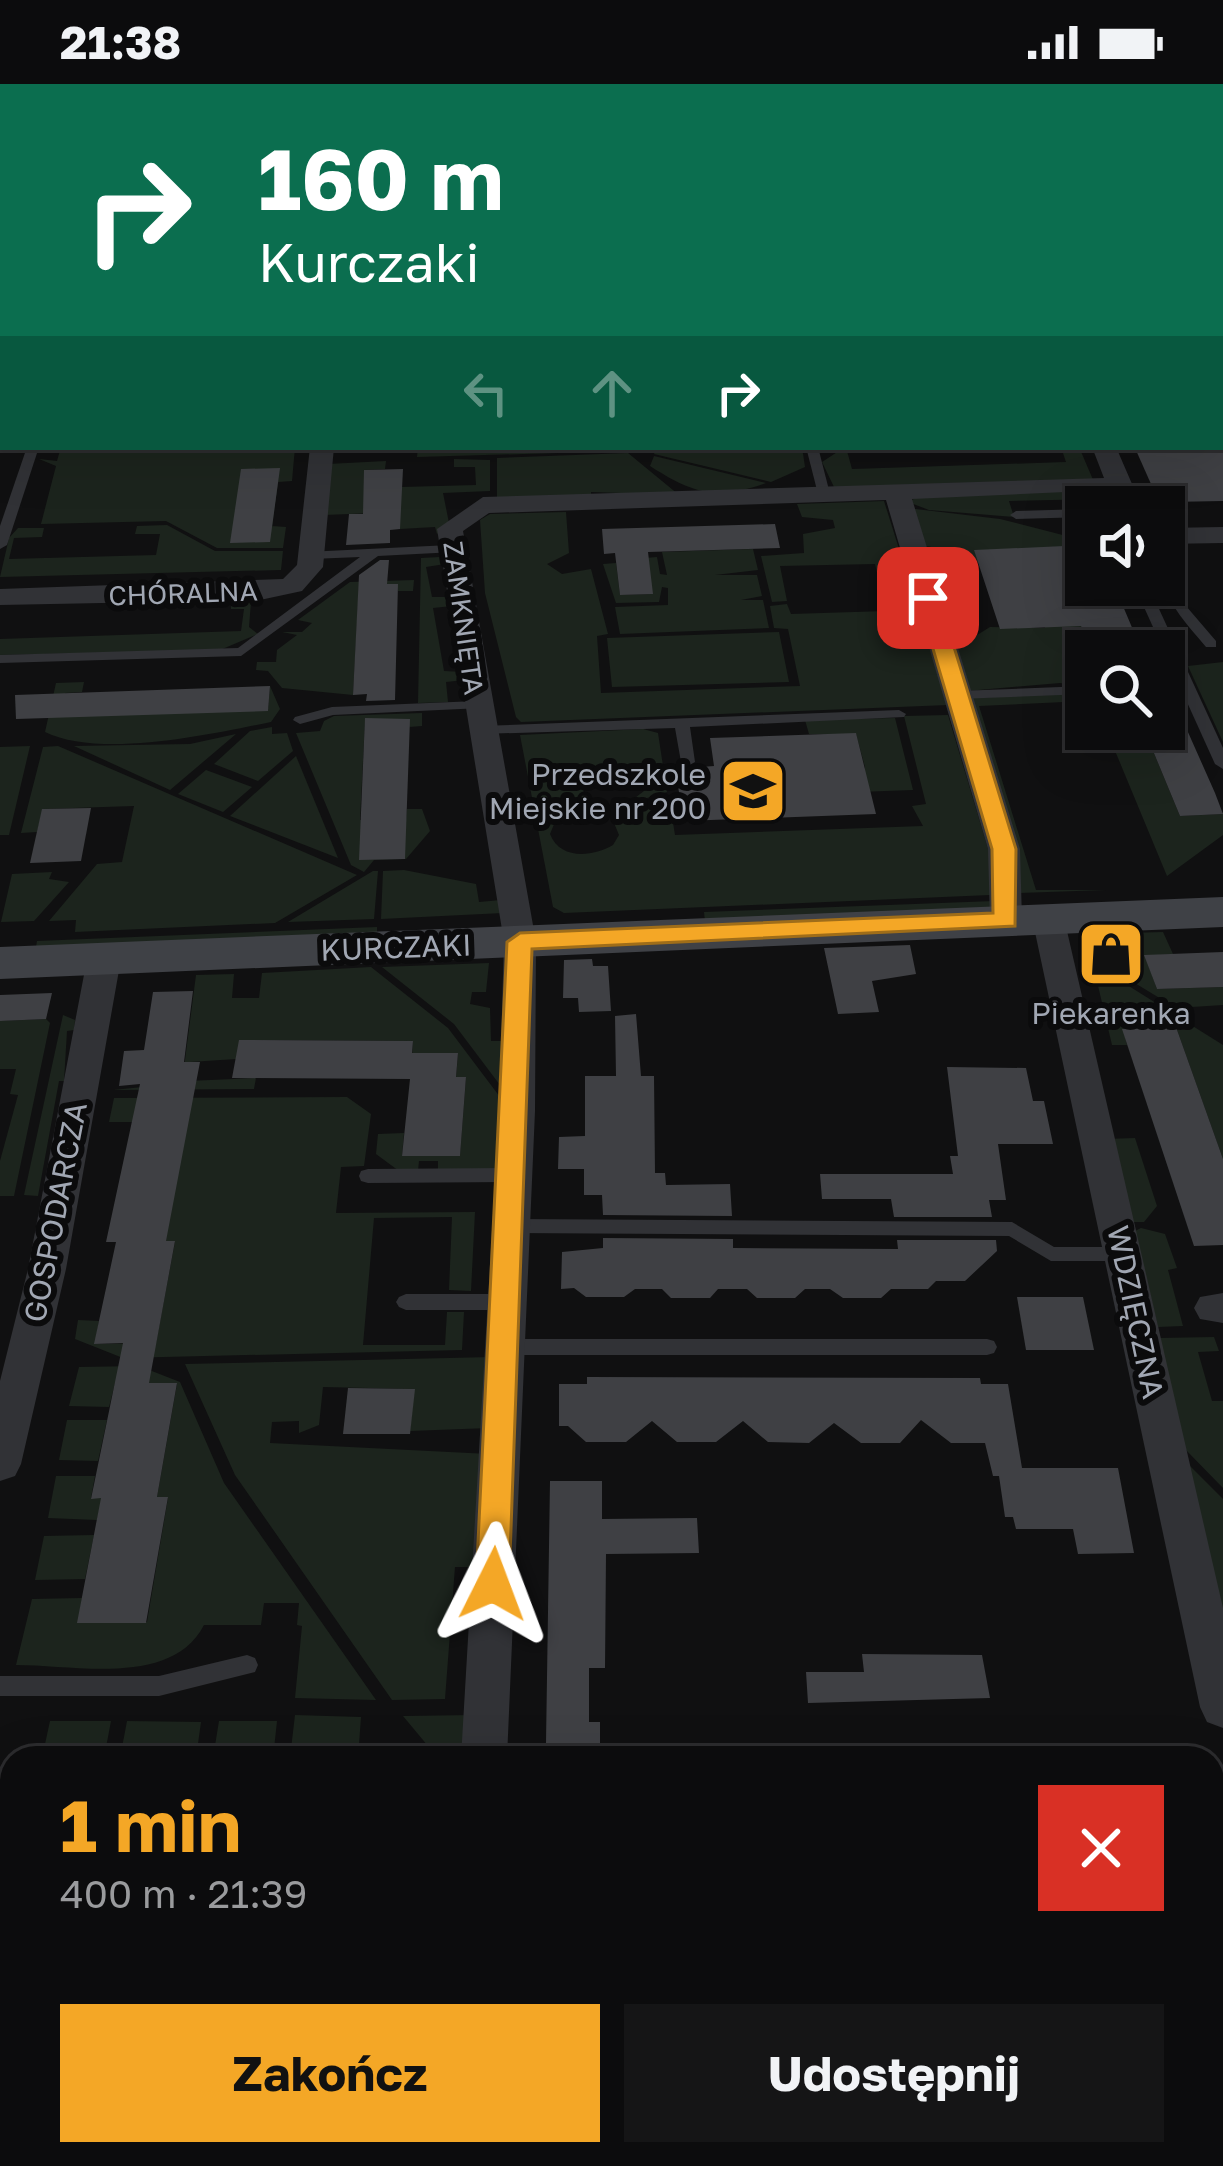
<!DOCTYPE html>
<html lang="pl">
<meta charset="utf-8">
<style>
:root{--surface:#0c0c0d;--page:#151516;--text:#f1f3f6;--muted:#9a9b9d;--line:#2c2c2e;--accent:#f4a726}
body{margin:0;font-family:"Golos Text",sans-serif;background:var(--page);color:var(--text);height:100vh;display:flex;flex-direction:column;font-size:45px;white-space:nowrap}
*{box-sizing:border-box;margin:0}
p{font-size:39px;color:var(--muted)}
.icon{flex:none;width:66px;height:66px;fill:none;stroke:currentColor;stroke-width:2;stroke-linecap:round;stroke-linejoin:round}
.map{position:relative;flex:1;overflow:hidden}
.drawer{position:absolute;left:0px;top:1662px;width:1224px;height:420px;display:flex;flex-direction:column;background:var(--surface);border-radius:36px 36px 0 0;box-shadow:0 12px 48px #0002,0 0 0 3px var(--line)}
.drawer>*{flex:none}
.banner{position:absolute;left:0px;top:0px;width:1224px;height:366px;box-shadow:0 12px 48px #0002,0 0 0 3px var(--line);background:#0b6e4f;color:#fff;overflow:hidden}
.controls{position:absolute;left:1065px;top:402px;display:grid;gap:24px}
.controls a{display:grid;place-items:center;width:120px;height:120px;border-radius:0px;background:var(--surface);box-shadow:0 12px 48px #0002,0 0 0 3px var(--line);font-size:60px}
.pin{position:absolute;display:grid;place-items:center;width:102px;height:102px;color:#fff;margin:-51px;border-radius:24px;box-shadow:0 6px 18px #0006}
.me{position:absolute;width:132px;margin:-66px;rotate:3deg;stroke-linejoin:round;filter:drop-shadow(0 0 9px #0008)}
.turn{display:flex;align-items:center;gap:42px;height:252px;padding:0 60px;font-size:54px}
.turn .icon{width:156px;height:156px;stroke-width:2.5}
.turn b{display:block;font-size:84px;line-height:102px}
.lanes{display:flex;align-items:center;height:114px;padding:0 60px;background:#0003;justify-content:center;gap:60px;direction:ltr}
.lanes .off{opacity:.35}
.round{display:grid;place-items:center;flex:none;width:126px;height:126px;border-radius:0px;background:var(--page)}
.head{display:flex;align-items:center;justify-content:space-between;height:204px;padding:0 60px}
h1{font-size:72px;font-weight:700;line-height:90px;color:var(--accent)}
.button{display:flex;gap:24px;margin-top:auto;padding:24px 60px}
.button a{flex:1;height:138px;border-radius:0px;background:var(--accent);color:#111;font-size:48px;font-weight:700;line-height:138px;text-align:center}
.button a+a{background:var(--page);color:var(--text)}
.status{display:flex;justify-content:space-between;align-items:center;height:84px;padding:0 60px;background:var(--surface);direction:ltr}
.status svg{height:33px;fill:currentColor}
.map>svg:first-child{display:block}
.green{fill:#1c241d}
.building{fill:#3f4044}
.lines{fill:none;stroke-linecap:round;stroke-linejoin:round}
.lane{fill:#313236;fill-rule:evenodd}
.street{fill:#313236;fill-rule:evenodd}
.secondary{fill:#3f4146;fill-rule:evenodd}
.route{fill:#f4a726;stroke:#9f6d19;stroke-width:3}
.labels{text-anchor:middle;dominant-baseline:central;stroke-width:12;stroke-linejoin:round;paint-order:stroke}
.far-street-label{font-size:27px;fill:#a1a7b3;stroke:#0b0b0c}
.poi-label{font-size:30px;fill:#a1a7b3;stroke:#0b0b0c;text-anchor:end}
.street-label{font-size:30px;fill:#a1a7b3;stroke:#0b0b0c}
</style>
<div class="status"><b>21:38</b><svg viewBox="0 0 49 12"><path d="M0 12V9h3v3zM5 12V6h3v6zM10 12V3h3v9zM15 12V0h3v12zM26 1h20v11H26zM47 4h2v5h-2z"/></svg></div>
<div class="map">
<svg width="1223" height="2082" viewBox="0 0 1223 2082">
<rect width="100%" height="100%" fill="#101011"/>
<g class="green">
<path d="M61,363H295L292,397L278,398L270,458L272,442L286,443L283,464H217L166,437L41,440L56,382L39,375L57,377Z"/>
<path d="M418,363H621L625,367L417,373Z"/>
<path d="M657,363H802L805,383L771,398L654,370Z"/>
<path d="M845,363H857L847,367L852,385L1066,378L1061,363H1079L1094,398L834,403L822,378Z"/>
<path d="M628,369L679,411L591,408V414L497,417V374Z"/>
<path d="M654,372L766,399C715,417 692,409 650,382Z"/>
<path d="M454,375L490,376V407L443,409L449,439L437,450L435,443L400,445V428L324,431L328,380L386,377L385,385L364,386V404L476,401L475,383H454Z"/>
<path d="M1097,406L1101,415L1009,417L1014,433L929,426L908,418L923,410Z"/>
<path d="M884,417L948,621L521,638L516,633L485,509L480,436L490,430L566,428L569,469L547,480L562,490L591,485L608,550L597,552L601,609L800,602L788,545L774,544L770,522L787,520L791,530L886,527L875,480L780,482L787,517L772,518L761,472L804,469L803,450L835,444L833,436L802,433L797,420Z"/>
<path d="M907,424L1000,435L1086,457V461L1050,464L1091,567H1086V603L1060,599L967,607L954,555L974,553L990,543L1045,544L1043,536L975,466L978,478C957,478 949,462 920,462Z"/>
<path d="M167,441L215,467H283L281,486L0,493L9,454L18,444H44L42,453L14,454L9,475L156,471L160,450H135L137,442Z"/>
<path d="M753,465L758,486L715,491H757L762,512L741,516H763L769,544L620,550L615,523L668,521V504L662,503L659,518L616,519L603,480L616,479L620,511L652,510L645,474L657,473L660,490L667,491L662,468Z"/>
<path d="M440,473L445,480L426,483L432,513H450L452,522L433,524L444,587L463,588L464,596L446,598L448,618L418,619L421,474Z"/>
<path d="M414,496L413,507H398L397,500L359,501L353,611L282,604L268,587L256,586L257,578H276L277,566L297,551L282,548H302L312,539L298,536L350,498Z"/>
<path d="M251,518L249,543L258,550L220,566L0,571V555L241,547L244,525H231V519Z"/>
<path d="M779,548L789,598L612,603L607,554Z"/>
<path d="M1223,578V658L1188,582Z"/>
<path d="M84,598L82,608L65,609L60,632L268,626L270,602L280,625L271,638C212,650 100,675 45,648L56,599Z"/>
<path d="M1086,609V617L979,622L1036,806H1106L1019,809L971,614Z"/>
<path d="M422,629V642L409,643V635L365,637L360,736L406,735L407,725H422L430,747L406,775L359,776H374L364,788L351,781L296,649L320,647L324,637L334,632Z"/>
<path d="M948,631L991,775L990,811L564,829L553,823L520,651L643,645L658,649L667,708L627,720L644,707L641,691L610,680L584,691L583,723L557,733L550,750C560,776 592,773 613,761L619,751L612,734L669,714L675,751L923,742L912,722L926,720L904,632Z"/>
<path d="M895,634L913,706L858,708L865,683L856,650H809L805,636Z"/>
<path d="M272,643V650L287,649L293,667L258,697L214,680L250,647Z"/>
<path d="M1106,645H1144L1180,732L1223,730V751L1167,792Z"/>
<path d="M236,650L170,706L74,662L190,660Z"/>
<path d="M30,662L9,751H0V663Z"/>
<path d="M58,662L357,791L275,839L75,848L76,836L49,837L97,780L122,778L134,722L43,725L37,748L21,749L43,663Z"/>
<path d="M296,672L338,774L230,732Z"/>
<path d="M206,686L252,703L223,728L178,710Z"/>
<path d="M404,786L476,800L479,818L501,816L503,829L381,835L383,787Z"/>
<path d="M373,787H378L374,835L288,838Z"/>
<path d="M52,788L49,795L69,798L34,837L1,838L12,790Z"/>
<path d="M994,817L992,823L705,837L704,828Z"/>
<path d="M377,843V852L36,863L37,857Z"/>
<path d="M1163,848L1173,870L1145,872L1157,905L1223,903V921L1176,924L1110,884L1094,883L1090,865H1095L1102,882L1128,881L1127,875L1134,874L1127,849Z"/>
<path d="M489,879L486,908H472L470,920L490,924L491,957H509L506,1009L454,940L382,883Z"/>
<path d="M371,883L448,944L506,1021L504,1088L438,1087V1077H419L418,1087H399L376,1070L378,1050L404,1049L402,1072L460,1071L466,994L456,993L458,970L412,973L413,957L240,956L236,975L190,978L188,997L256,994L254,1005L113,1006L182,999L196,891L234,890L232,914H259L262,889Z"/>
<path d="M1095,889H1108L1223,961V1075L1176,943L1123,945L1127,961H1112Z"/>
<path d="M63,931L75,936L74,946L67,947L64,997H59L38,1112L24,1111Z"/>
<path d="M46,935L50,939L14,1112H0V1077L18,1011L10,1010L16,985H0V937Z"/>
<path d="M347,1013L371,1030L364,1082L341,1083L336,1129L475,1128L471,1207L449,1206L452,1133L374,1134L363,1261H445L447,1228H464L462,1266L123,1274L75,1255L78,1236L99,1237L95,1260L156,1259L175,1158L166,1157L132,1038H109L114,1014Z"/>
<path d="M1135,1054L1157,1122L1144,1138H1125L1106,1055Z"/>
<path d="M1141,1144L1165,1150L1177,1184L1168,1186L1183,1242L1158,1243L1135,1147Z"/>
<path d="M1214,1253L1219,1267L1198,1268L1212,1317H1223V1404L1185,1365L1160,1254Z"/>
<path d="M492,1273L489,1344L410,1347L414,1305L323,1303L319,1341L299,1349V1337L272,1338L270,1359L489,1370L481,1483H455L445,1615L392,1616L235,1391L185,1280Z"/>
<path d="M139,1282L180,1298L224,1399L376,1616L295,1614L302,1542L297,1541L299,1519H264L261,1541H204C172,1603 76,1581 16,1581L32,1515L82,1514L78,1539L147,1538L168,1414L157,1413L177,1300L115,1299L109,1323L69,1322L79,1283Z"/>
<path d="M67,1336H107L98,1377L59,1376Z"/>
<path d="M1187,1379L1223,1415V1533Z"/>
<path d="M56,1392H95L91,1414H102L97,1436L48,1434Z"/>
<path d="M94,1451L85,1495L35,1496L44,1452Z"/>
<path d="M295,1631L361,1633L358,1674H290Z"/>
<path d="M474,1631L471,1674H438L403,1632Z"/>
<path d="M50,1637H111L104,1674H42Z"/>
<path d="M127,1637L201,1638L196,1674H120Z"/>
<path d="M219,1637H277L273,1674H213Z"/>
<path d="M0,2038H12V2070H450L449,2082H0Z"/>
</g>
<g class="building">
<path d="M1223,363V417L1169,418H1159L1135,364Z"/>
<path d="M280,384L270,458L230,459L241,385Z"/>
<path d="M403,385L400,445L390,446V459L346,461L349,430H363L364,386Z"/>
<path d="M775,440L780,464L648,468L653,510L620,511L615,469L604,470L602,445Z"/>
<path d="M1086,461V501H1114L1142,567H1091L1081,542L1000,545L974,466Z"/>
<path d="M380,476H389L387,500H398L395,616L366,617L367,610L353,611L359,491Z"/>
<path d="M1164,594L1215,709L1223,730L1180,732L1144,645H1164Z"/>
<path d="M270,602L268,627L16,635L15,611Z"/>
<path d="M365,634L410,635L405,775L359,776Z"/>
<path d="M856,649L876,730L684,737L675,685L714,682L710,654Z"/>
<path d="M91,724L81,777L30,779L42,725Z"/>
<path d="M910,861L916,890L872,897L879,928L838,930L824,864Z"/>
<path d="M1223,868V903L1157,905L1144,871Z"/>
<path d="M592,875L593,882H608L611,927L579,928L578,914H563L564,876Z"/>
<path d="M193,907L184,978H200L166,1157H175L149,1299H177L157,1413H168L146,1539H77L101,1414L91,1415L123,1259L94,1260L116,1158H106L140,1000L119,1002L124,967L144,966L153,908Z"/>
<path d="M52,909L46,935L0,937V911Z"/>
<path d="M636,930L641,992H654L655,1089H665L666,1101L730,1100L732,1132L603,1131L602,1111H584V1085H558L559,1053L585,1052V992H616L615,932Z"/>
<path d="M1176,943L1223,1075V1161L1194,1162L1122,945Z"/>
<path d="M239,956L413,957L412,969H458L456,993H466L460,1072H402L410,995L232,994Z"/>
<path d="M947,983L1026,984L1033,1017H1044L1053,1060H998L1006,1116H989L992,1133H894L891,1115H822L820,1090H953L950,1072H958Z"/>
<path d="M603,1154L733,1155V1164L898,1165L897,1156H996L997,1167L965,1197H936L928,1205H891L881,1214H843L830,1205H805L795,1214H757L747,1205H718L710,1214H671L662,1205H635L624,1213H586L574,1204L561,1205L562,1168L603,1164Z"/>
<path d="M1017,1213H1083L1094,1266H1026Z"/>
<path d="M587,1293L980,1294L981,1300H1008L1022,1384H1118L1134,1469L1078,1470L1073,1445H1016L1013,1433H1005L999,1392H993L985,1359H951L921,1336L900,1359H861L834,1339L809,1359L768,1358L743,1337L716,1358H677L652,1337L626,1358H586L568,1342H559V1300H587Z"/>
<path d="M348,1304L415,1305L410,1350H343Z"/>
<path d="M550,1397H602V1435L697,1434L699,1469L606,1470L605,1584H589V1638H600V1674H568V1660L546,1659Z"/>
<path d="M862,1570L982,1571L990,1614L808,1619L806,1588H864Z"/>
</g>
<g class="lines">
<g class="lane">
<path d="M27,363H39L7,461L0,465V442Z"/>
<path d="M806,363H818L830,410L829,413L818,410Z"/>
<path d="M1086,425V433L1016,435L1010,431L1016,427Z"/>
<path d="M450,461L455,462V468L378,472L241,572L0,579V571L238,564L360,473L311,475L306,474V468Z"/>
<path d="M1164,484L1171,488L1186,522L1216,557V563H1206C1184,536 1164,519 1164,484Z"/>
<path d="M1134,501H1148L1223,664V685L1215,680Z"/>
<path d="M1086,602V610L957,615L950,611L957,607Z"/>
<path d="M477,617L482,618V624L333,631L300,640L293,636L295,633L332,623Z"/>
<path d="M899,626L906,630L904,633L690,643L695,678L688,682L681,678L675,644L481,650L474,646L481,642Z"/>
<path d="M514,1084L521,1086L523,1091L521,1096L514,1098L368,1099L361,1097L359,1092L361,1087L368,1085Z"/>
<path d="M511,1135L1012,1138L1054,1163H1123L1130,1165L1133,1170L1130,1175L1123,1177H1051L1009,1152L511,1149L504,1147L502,1142L504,1137Z"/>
<path d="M406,1210H507L514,1213L517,1218L514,1223L507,1226H406L399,1223L396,1218L399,1213Z"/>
<path d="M504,1255H987L994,1257L997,1263L994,1269L987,1271H504L497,1269L494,1263L497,1257Z"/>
<path d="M247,1571L255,1574L258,1581L255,1588L159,1612H0V1592H159Z"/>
</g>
<g class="street">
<rect x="491" y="0" width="18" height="3"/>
<path d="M1223,1V13H1221V3H1214Z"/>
<rect x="0" y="24" width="3" height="12"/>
<path d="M1223,76V89H1221V76Z"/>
<path d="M1221,250L1223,251V266L1221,265Z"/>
<rect x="0" y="257" width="3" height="14"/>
<rect x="1221" y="321" width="2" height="14"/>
<path d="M310,363H334L323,483L302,507L260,516L0,521V505L283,495L297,481Z"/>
<path d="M1092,363H1116L1142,423H1116L1109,406L912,415L1020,765L1022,836L1006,847L990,836L988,765L886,416L489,429L463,447L536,858L535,1027L507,1674H461L499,1027L504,858L437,445L483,413L1104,394Z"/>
<path d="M1223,443V459L1164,460V444Z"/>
<path d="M1048,823L1064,834L1223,1524V1644L1207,1638L1200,1623L1032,834Z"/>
<path d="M104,864L121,875L66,1185L21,1380L15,1392L0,1397V1297L28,1185L87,875Z"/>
<path d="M1223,1209V1239L1200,1235L1194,1224L1200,1213Z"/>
<rect x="1212" y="1801" width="11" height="48"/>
<rect x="0" y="1806" width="12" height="48"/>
<path d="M437,2070H491L490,2082H436Z"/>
</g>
<path class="secondary" d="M1223,813V843L0,895V863Z"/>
</g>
<path class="route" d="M928,508L939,514L1016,765L1015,842L532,865L509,1500L504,1510L493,1515L481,1510L476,1500L507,858L520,849L993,829L992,765L918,514Z"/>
<defs>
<g id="school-square" transform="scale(3.45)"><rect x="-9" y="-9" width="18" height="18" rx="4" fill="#f4a726" stroke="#0b0b0c"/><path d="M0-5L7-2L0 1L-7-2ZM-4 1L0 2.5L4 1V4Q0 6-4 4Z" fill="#111"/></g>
<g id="shop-square" transform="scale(3.45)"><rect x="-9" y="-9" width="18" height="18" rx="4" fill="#f4a726" stroke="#0b0b0c"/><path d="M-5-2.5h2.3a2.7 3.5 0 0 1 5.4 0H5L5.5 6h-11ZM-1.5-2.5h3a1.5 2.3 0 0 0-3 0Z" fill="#111"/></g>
</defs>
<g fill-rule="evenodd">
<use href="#school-square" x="753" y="707"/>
<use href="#shop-square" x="1111" y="870"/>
</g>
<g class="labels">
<g class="far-street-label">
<text transform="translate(183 509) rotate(-2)">CHÓRALNA</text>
<text transform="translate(464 534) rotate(82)">ZAMKNIĘTA</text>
</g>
<g class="poi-label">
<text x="706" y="690">Przedszkole<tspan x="706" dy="34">Miejskie nr 200</tspan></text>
<text x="1111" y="929" text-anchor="middle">Piekarenka</text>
</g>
<g class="street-label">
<text transform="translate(396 863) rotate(-2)">KURCZAKI</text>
<text transform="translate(55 1128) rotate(-79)">GOSPODARCZA</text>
<text transform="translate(1136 1228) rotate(78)">WDZIĘCZNA</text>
</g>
</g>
</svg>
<div class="controls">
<a><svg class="icon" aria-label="sound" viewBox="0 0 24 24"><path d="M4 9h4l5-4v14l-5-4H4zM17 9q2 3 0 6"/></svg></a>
<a><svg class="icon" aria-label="search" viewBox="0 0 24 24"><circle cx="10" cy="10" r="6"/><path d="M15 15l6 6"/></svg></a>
</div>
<div class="pin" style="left:928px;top:514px;background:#d93025"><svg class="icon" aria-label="arrive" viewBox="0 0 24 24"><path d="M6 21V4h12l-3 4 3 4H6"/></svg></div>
<svg class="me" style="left:493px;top:1500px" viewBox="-20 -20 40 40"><path d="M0-17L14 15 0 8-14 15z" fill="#f4a726" stroke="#fff" stroke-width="4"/></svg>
<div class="banner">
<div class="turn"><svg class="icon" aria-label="right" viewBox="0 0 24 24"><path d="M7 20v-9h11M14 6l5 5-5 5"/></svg><div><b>160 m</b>Kurczaki</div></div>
<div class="lanes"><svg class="icon off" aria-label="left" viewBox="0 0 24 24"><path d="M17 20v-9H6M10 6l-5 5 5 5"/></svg><svg class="icon off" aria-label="ahead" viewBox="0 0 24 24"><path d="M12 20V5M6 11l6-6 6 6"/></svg><svg class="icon" aria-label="right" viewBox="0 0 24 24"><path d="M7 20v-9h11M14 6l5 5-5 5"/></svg></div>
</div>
<section class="drawer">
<div class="head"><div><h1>1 min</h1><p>400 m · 21:39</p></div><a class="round" style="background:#d93025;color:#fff"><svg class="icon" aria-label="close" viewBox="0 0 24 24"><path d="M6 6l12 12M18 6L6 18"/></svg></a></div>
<div class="button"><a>Zakończ</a><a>Udostępnij</a></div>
</section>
</div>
